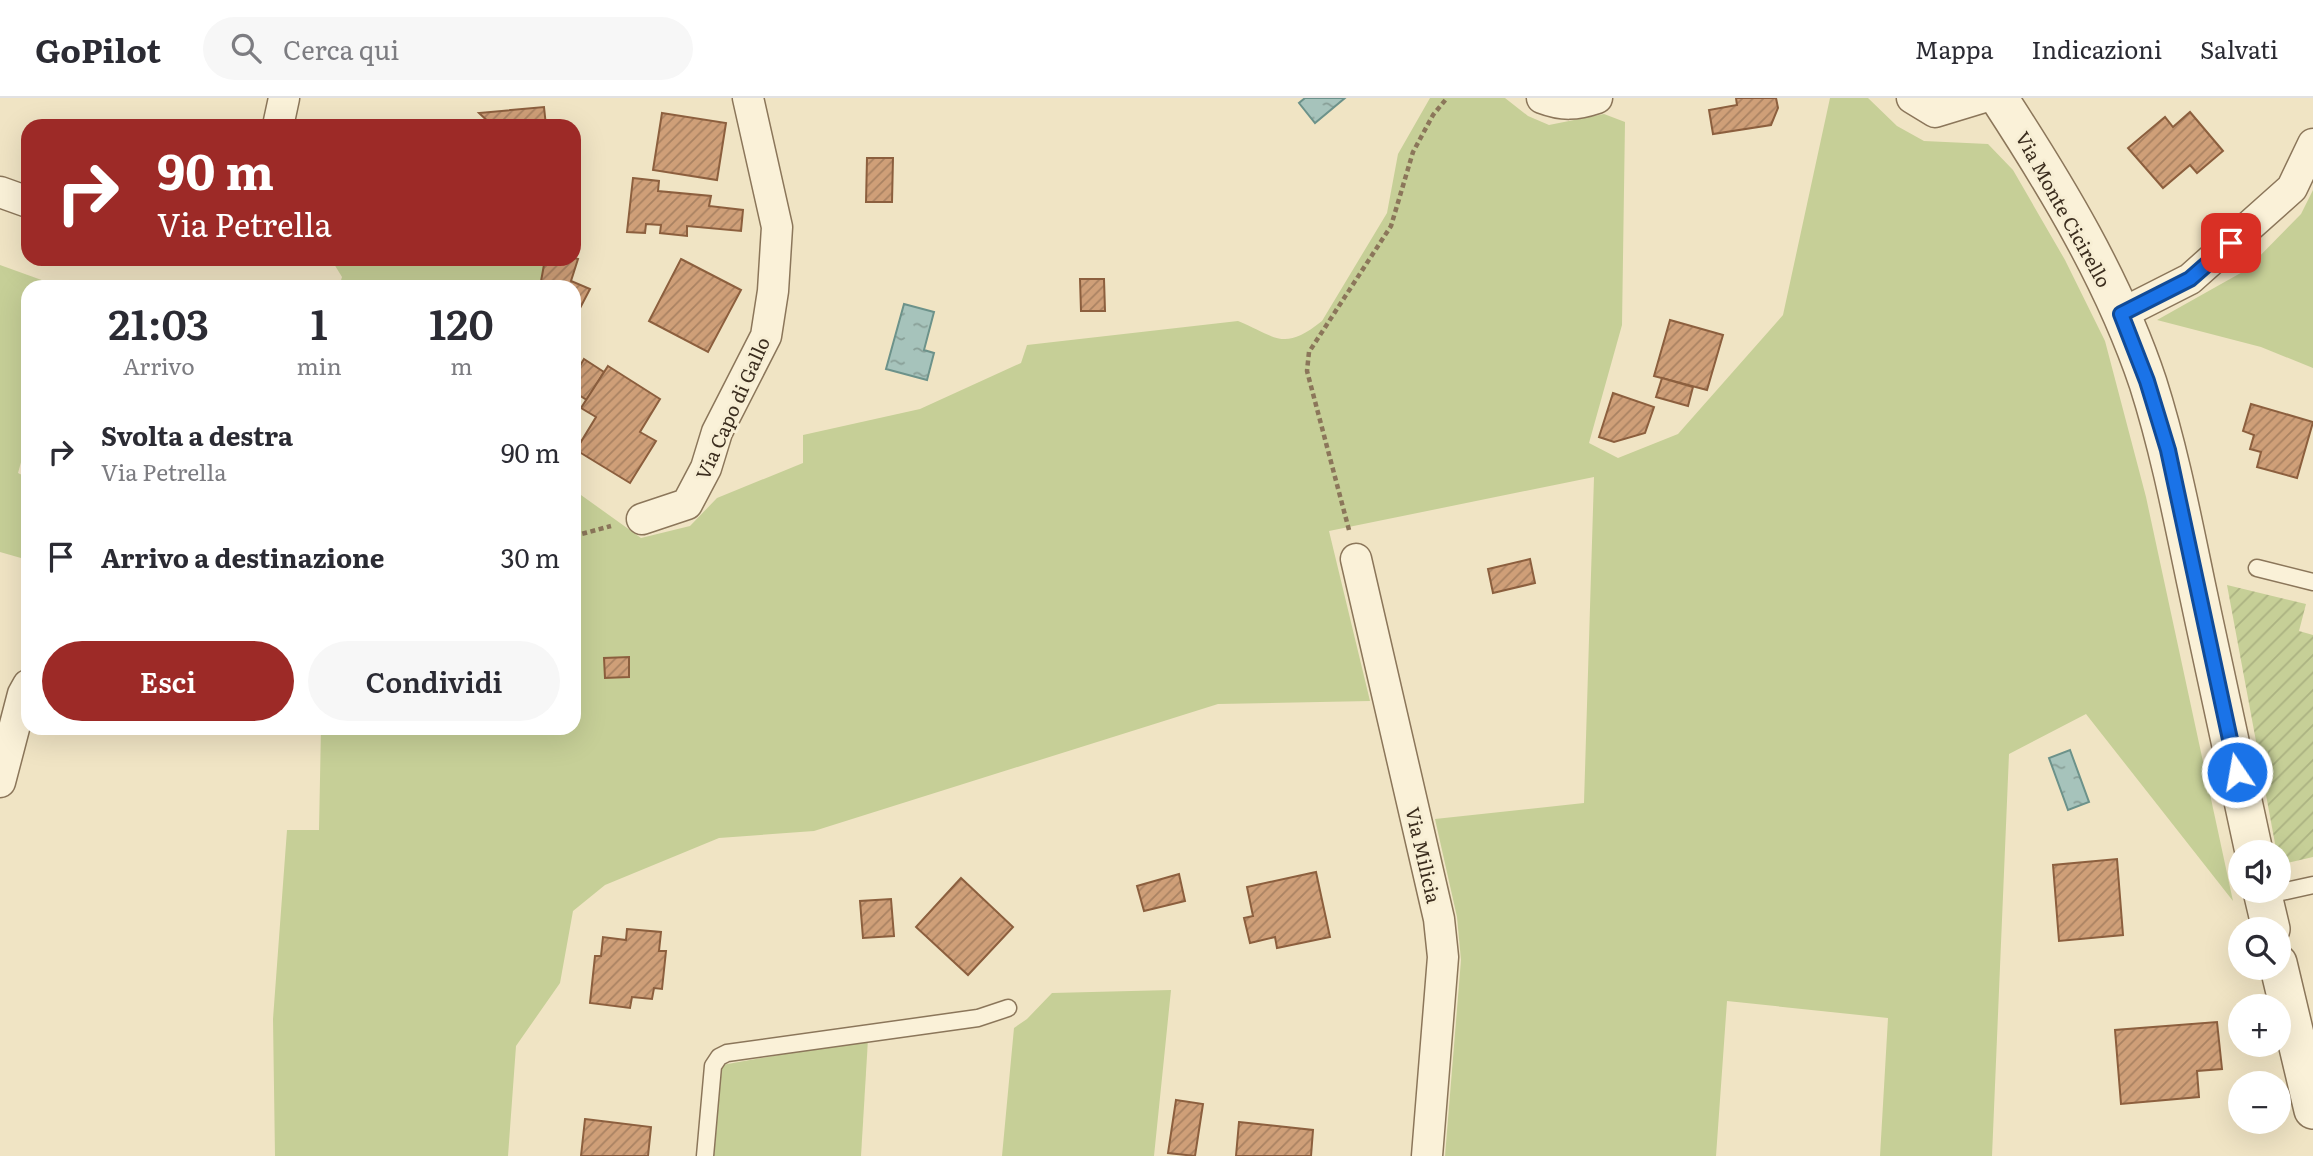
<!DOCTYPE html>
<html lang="it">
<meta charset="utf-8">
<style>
:root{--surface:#fff;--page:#f7f7f7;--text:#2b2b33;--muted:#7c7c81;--line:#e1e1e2;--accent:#9d2a27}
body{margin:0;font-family:Literata,serif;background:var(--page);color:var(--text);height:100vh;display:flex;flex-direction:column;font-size:26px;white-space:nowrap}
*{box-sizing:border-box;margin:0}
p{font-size:23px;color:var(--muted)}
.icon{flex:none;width:38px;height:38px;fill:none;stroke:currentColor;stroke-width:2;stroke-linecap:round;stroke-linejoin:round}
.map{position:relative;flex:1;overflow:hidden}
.panel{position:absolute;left:21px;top:182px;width:560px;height:455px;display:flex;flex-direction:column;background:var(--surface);border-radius:21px;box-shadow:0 7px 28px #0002}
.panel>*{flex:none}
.top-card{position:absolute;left:21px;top:21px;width:560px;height:147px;border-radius:21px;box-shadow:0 7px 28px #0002;background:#9d2a27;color:#fff;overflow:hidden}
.controls{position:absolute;left:2228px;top:742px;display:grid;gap:14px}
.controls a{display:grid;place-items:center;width:63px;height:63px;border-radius:50%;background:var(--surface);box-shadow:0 7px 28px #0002;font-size:35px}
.pin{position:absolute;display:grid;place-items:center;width:60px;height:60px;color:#fff;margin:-30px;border-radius:14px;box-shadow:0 4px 10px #0006}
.me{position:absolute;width:77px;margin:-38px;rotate:348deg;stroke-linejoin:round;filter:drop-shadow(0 0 5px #0008)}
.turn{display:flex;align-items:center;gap:24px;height:147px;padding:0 21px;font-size:32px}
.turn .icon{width:91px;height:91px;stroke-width:2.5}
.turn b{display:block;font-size:49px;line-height:60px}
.eta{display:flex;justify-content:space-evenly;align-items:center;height:119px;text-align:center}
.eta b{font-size:42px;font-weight:600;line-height:49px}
.button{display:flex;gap:14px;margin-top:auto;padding:14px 21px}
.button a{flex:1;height:80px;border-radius:42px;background:var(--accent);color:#fff;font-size:28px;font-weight:600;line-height:80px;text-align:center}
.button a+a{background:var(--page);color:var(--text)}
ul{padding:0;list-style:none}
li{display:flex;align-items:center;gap:21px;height:105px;padding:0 21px}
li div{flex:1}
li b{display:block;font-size:26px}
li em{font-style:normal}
header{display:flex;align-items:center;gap:42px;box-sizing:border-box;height:98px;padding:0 35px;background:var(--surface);border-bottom:2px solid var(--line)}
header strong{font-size:33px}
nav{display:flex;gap:38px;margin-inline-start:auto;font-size:24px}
.search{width:490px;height:63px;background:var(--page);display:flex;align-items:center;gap:18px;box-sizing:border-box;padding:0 24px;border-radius:38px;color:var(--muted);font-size:26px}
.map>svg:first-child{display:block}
.grass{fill:#c6cf97}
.garden{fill:url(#garden-furrows)}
.water{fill:url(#water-ripples);stroke:#6c928a;stroke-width:2}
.building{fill:url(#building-hatch);stroke:#8c5f3e;stroke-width:2}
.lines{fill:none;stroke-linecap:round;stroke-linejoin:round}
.service-casing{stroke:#8b765a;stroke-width:19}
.minor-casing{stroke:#8b765a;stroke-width:33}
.tertiary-casing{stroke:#8b765a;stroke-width:40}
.path{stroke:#8b765a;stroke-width:4.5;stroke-dasharray:5 3.5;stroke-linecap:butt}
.service{stroke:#faf1d8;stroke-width:16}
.minor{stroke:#faf1d8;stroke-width:30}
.tertiary{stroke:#faf1d8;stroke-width:37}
.route-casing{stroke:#114b97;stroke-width:18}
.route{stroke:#1a73e8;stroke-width:12}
.labels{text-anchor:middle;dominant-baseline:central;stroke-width:6;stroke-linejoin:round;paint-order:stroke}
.street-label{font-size:19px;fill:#3b2d1e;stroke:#f7eed4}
</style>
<header>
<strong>GoPilot</strong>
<div class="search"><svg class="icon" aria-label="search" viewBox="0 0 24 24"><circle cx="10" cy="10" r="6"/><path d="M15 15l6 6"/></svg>Cerca qui</div>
<nav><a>Mappa</a><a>Indicazioni</a><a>Salvati</a></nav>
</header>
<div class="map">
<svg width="2313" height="1058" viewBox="0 0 2313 1058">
<defs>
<pattern id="garden-furrows" width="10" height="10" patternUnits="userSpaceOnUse" patternTransform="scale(1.75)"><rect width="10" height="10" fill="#c6cf97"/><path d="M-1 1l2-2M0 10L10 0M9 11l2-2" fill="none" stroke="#abb282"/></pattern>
<pattern id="water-ripples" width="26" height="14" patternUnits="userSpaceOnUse" patternTransform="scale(1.75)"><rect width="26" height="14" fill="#a6c3bb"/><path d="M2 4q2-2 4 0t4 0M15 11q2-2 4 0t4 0" fill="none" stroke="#889f97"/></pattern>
<pattern id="building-hatch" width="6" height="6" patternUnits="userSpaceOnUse" patternTransform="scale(1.75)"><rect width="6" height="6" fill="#cf9f78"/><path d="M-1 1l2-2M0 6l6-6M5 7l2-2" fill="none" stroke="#a98262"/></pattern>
</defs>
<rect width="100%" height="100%" fill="#f0e4c4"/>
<g class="grass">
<path d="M1430,0H1505L1528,18L1549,27L1604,16L1625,24L1622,227L1589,345L1618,360L1678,336L1783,217L1830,0H1868L1897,28L1924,43L1988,46L2013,72L2065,162L2105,243L2146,399L2233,803L2086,616L2009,656L1992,1058H1880L1888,920L1727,903L1716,1058H1445L1461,862L1457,819L1435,721L1584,705L1594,379L1329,433L1370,603L1218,606L814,733L719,740L605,787L573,813L560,885L516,948L508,1058H275L273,921L287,732H319L321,630H574V392L641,440L690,428L717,400L803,365V337L920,311L1021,265L1027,247L1238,223C1277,239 1283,254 1322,223L1387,115L1398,56Z"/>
<path d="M2313,92V270L2261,249L2157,222L2246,172L2301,116Z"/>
<path d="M331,161H545L540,189H339L342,179Z"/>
<path d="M0,167L61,189H28V339L18,375L28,380V462L0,454Z"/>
<path d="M1171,892L1154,1058H1002L1014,930L1027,921L1052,895Z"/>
<path d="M868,941L861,1058H714L722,967Z"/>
</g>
<path class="garden" d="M2227,487L2306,506L2299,533L2313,537V759L2279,767Z"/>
<g class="water">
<path d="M1305,0H1345L1315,25L1299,5Z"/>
<path d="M904,206L934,214L924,252L934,255L927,282L886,271Z"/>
<path d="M2070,652L2089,704L2068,712L2049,660Z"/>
</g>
<g class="building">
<path d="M1736,0H1776L1778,10L1771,27L1713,36L1709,12L1737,7Z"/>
<path d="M544,9L546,28H493L479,15Z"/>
<path d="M2190,14L2223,53L2197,75L2190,67L2163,90L2128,50L2165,19L2173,29Z"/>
<path d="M662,15L726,25L717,82L653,72Z"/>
<path d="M867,60H893L892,104H866Z"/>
<path d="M633,80L659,83L658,93L711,98L709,108L743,112L741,133L687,128V138L660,135L661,127L646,126L645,135L627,134Z"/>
<path d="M574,160L578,161L571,183L590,191L578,214L574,211V189H540L545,161Z"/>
<path d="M681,161L741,192L708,254L649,223Z"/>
<path d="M1080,181H1104L1105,213H1081Z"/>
<path d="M1670,222L1723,237L1707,292L1654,278Z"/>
<path d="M584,261L604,274L587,302L574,294V278Z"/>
<path d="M608,268L660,301L640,334L656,343L630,385L576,352L596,319L581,310Z"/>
<path d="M1662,280L1693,289L1688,308L1656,299Z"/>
<path d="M1613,295L1654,309L1645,335L1614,344L1599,339Z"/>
<path d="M2251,306L2313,324L2297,380L2257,369L2261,354L2250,351L2254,337L2243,333Z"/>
<path d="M1530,461L1535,485L1493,495L1488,471Z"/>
<path d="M629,559V579L605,580L604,560Z"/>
<path d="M2117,761L2123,837L2059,843L2053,767Z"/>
<path d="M1316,774L1330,839L1277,850L1275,839L1250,845L1244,820L1253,818L1247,789Z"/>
<path d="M1179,776L1185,803L1144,813L1137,788Z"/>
<path d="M961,780L1013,829L968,877L916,829Z"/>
<path d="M891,801L894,838L863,840L860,803Z"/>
<path d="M627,831L661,834L659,853H666L662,891L654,890L652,901L632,899L630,910L590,905L595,858H601L603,839L626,842Z"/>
<path d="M2217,924L2222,971L2197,973L2199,999L2121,1006L2115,932Z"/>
<path d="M1176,1002L1203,1006L1195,1058L1168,1055Z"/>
<path d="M585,1021L651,1029L648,1058H581Z"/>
<path d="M1239,1024L1313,1032L1311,1058H1236Z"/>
</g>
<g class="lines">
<g class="service-casing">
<g id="service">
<path d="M2257,470L2313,484"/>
<path d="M2263,798L2313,787"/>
<path d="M705,1058L713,968L719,959L727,955L978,920L1008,910"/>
</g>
</g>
<g class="minor-casing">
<g id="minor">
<path d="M1542,0C1563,8 1576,7 1597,0"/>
<path d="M1912,0L1935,14L1981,0"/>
<path d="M278,28L284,0"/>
<path d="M0,94L28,104"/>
<path d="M2121,216L2190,181L2292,90L2313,46"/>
<path d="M642,421L687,406L706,370L717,334L766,238L773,193L777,129L748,0"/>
<path d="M1356,461L1439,821L1443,859L1427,1058"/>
<path d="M0,684L23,596L28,587"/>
</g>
</g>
<g class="tertiary-casing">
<g id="tertiary">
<path d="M1999,0C2057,89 2114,183 2148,285C2169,351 2182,418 2196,485C2215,575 2235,665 2254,754"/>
<path d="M2262,793L2271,831"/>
<path d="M2278,865L2313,1012"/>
</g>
</g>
<g class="path">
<path d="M1349,432L1307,273L1309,254L1391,128L1413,54L1433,17L1447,0"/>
<path d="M574,438L611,428"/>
</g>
<use href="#service" class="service"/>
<use href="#minor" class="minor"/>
<use href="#tertiary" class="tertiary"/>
</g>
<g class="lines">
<g class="route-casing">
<path id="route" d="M2231,145L2190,181L2121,216L2147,283L2168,352L2237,674"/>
</g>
<use href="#route" class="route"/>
</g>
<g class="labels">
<g class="street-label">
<text transform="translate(2064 111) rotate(61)">Via Monte Cicirello</text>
<text transform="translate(732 310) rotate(-66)">Via Capo di Gallo</text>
<text transform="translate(1424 757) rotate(77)">Via Milicia</text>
</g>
</g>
</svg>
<div class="controls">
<a><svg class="icon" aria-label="sound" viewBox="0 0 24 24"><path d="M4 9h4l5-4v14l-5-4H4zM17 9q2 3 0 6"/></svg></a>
<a><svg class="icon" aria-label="search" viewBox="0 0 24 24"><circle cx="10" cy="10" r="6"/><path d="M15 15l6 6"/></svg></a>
<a>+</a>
<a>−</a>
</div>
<div class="pin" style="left:2231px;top:145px;background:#d93025"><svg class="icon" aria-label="arrive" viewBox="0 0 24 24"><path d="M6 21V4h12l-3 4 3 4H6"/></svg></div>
<svg class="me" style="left:2237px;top:674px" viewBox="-20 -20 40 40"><circle r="17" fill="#1a73e8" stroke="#fff" stroke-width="3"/><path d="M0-11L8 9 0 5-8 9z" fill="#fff"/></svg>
<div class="top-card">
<div class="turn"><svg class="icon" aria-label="right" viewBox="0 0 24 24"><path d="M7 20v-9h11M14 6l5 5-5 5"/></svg><div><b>90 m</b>Via Petrella</div></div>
</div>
<section class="panel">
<div class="eta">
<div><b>21:03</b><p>Arrivo</p></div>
<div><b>1</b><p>min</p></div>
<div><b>120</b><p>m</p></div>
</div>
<ul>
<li><svg class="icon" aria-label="right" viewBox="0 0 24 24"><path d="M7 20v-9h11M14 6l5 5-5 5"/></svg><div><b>Svolta a destra</b><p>Via Petrella</p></div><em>90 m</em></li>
<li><svg class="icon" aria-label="arrive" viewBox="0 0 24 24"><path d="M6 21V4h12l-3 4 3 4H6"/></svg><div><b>Arrivo a destinazione</b></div><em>30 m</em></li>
</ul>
<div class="button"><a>Esci</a><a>Condividi</a></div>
</section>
</div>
